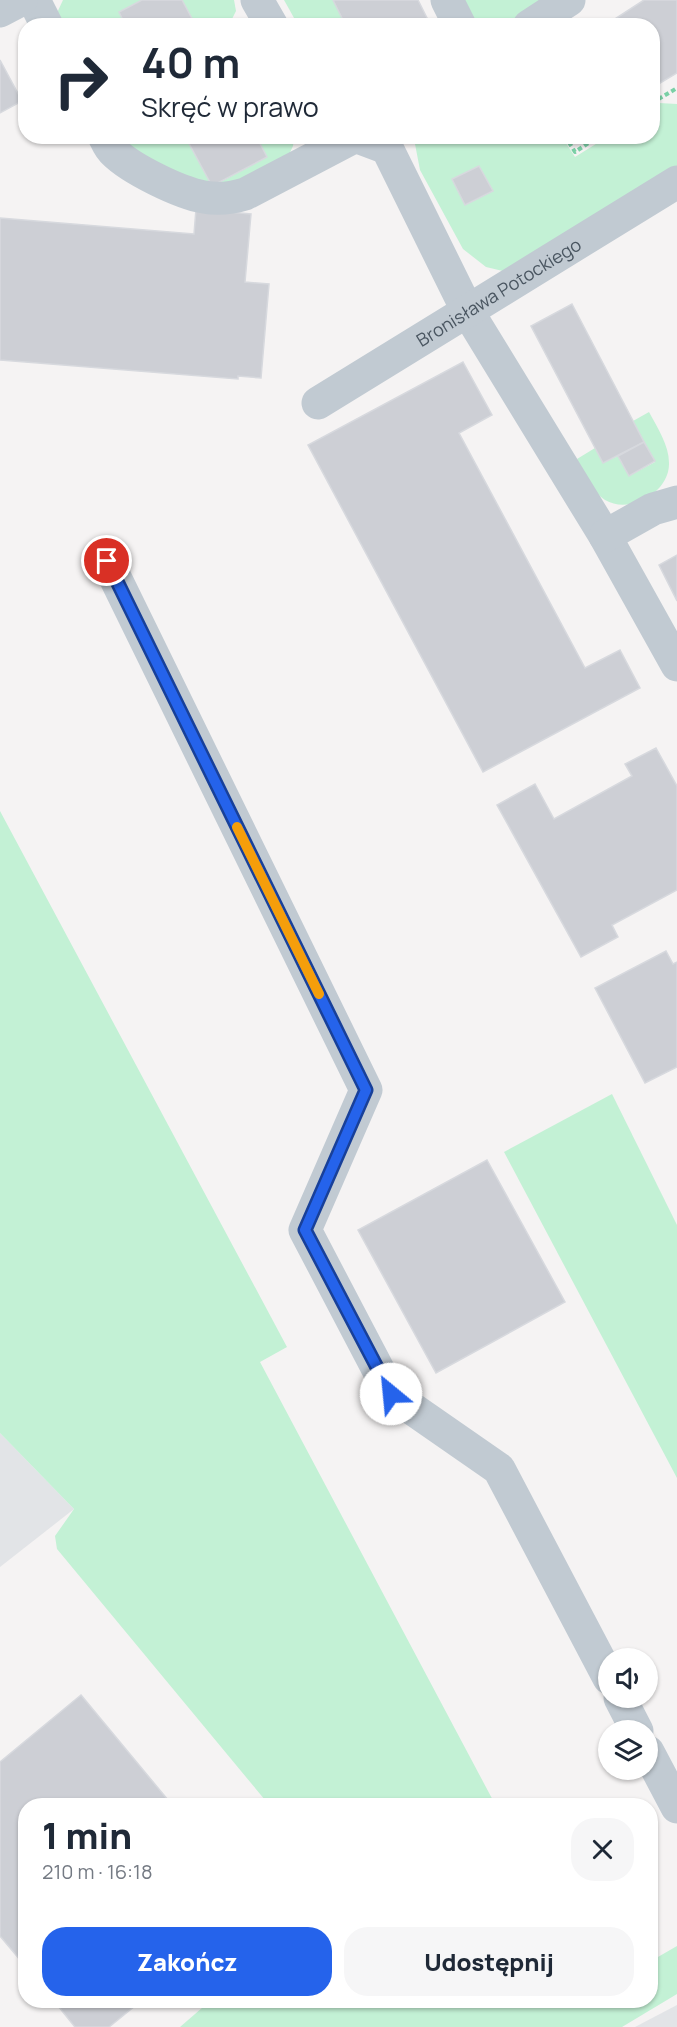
<!DOCTYPE html>
<html lang="pl">
<meta charset="utf-8">
<style>
:root{--surface:#fff;--page:#f6f6f7;--text:#1f2937;--muted:#747a83;--accent:#2563eb}
body{margin:0;font-family:Manrope,sans-serif;background:var(--page);color:var(--text);height:100vh;display:flex;flex-direction:column;font-size:22px;white-space:nowrap}
*{box-sizing:border-box;margin:0}
p{font-size:20px;color:var(--muted)}
.icon{flex:none;width:33px;height:33px;fill:none;stroke:currentColor;stroke-width:2;stroke-linecap:round;stroke-linejoin:round}
.map{position:relative;flex:1;overflow:hidden}
.details{position:absolute;left:18px;top:1798px;width:640px;height:210px;display:flex;flex-direction:column;background:var(--surface);border-radius:24px;box-shadow:0 2px 4px #0004}
.details>*{flex:none}
.guide{position:absolute;left:18px;top:18px;width:642px;height:126px;border-radius:24px;box-shadow:0 2px 4px #0004;background:#fff;color:var(--text);overflow:hidden}
.fabs{position:absolute;left:598px;top:1648px;display:grid;gap:12px}
.fabs a{display:grid;place-items:center;width:60px;height:60px;border-radius:50%;background:var(--surface);box-shadow:0 2px 4px #0004;font-size:30px}
.pin{position:absolute;display:grid;place-items:center;width:51px;height:51px;color:#fff;margin:-26px;border:3px solid #fff;border-radius:50%;box-shadow:0 2px 6px #0007}
.me{position:absolute;width:66px;margin:-33px;rotate:332deg;stroke-linejoin:round;filter:drop-shadow(0 0 4px #0008)}
.turn{display:flex;align-items:center;gap:21px;height:126px;padding:0 24px;font-size:27px}
.turn .icon{width:78px;height:78px;stroke-width:2.5}
.turn b{display:block;font-size:42px;line-height:51px}
.round{display:grid;place-items:center;flex:none;width:63px;height:63px;border-radius:24px;background:var(--page)}
.head{display:flex;align-items:center;justify-content:space-between;height:102px;padding:0 24px}
h1{font-size:36px;font-weight:800;line-height:45px}
.button{display:flex;gap:12px;margin-top:auto;padding:12px 24px}
.button a{flex:1;height:69px;border-radius:24px;background:var(--accent);color:#fff;font-size:24px;font-weight:800;line-height:69px;text-align:center}
.button a+a{background:var(--page);color:var(--text)}
.map>svg:first-child{display:block}
.airport{fill:#e2e4e7}
.green{fill:#c3f1d5}
.building{fill:#cdcfd5;stroke:#d7d9de;stroke-width:1.5}
.lines{fill:none;stroke-linecap:round;stroke-linejoin:round}
.path{stroke:#7ad0a6;stroke-width:4;stroke-dasharray:4.5 3;stroke-linecap:butt}
.minor{stroke:#c1cad2;stroke-width:33}
.route-casing{stroke:#184099;stroke-width:15}
.route{stroke:#2563eb;stroke-width:10}
.slow{stroke:#f59e0b;stroke-width:10}
.labels{text-anchor:middle;dominant-baseline:central;stroke-width:5;stroke-linejoin:round;paint-order:stroke}
.street-label{font-size:18px;fill:#4a5661;stroke:#fff}
</style>
<div class="map">
<svg width="677" height="2027" viewBox="0 0 677 2027">
<rect width="100%" height="100%" fill="#f5f3f3"/>
<g class="airport">
<path d="M0,1433L74,1509L0,1567Z"/>
<path d="M677,2005V2027H635Z"/>
</g>
<g class="green">
<path d="M63,0H142L119,12L126,25H59L56,15Z"/>
<path d="M182,0H234L236,11L229,25H196Z"/>
<path d="M284,0H333L346,25H298Z"/>
<path d="M456,0H545L503,26L470,25Z"/>
<path d="M659,103L677,104V175L507,272L486,267L463,249L420,170L415,144L417,137H562L575,157L607,137L652,136L653,107Z"/>
<path d="M116,137H123L128,144L142,137H185L213,186L267,157L256,137H294L293,146L287,159L238,186L216,189L183,182L126,153Z"/>
<path d="M649,412C657,427 669,445 669,463C670,492 630,515 605,500C591,491 584,473 577,459L595,448L603,463L618,456L629,476L655,462L633,421Z"/>
<path d="M0,811L287,1347L260,1362L496,1806H270L57,1549L55,1536L74,1509L0,1433Z"/>
<path d="M612,1094L677,1225V1478L504,1152Z"/>
<path d="M677,1946V1994L622,2027H180L210,2001H651V1961Z"/>
</g>
<g class="building">
<path d="M142,0H182L196,26H126L119,12Z"/>
<path d="M333,0H418L431,26H346Z"/>
<path d="M644,0H677V73L652,88V26H604Z"/>
<path d="M0,60L22,101L0,113Z"/>
<path d="M123,136H142L128,144Z"/>
<path d="M185,136H256L267,157L212,186Z"/>
<path d="M479,166L493,191L465,205L452,179Z"/>
<path d="M196,209L251,214L245,282L269,284L261,378L238,376V379L0,360V218L194,234Z"/>
<path d="M572,304L644,442L603,463L531,326Z"/>
<path d="M463,362L492,415L459,433L585,668L620,650L640,688L483,772L308,445Z"/>
<path d="M644,442L655,461L629,476L618,456Z"/>
<path d="M677,555V601L659,565Z"/>
<path d="M656,748L677,786V890L612,925L618,937L581,957L497,805L535,784L554,819L632,776L625,764Z"/>
<path d="M666,951L673,964L677,962V1067L645,1083L595,988Z"/>
<path d="M487,1160L565,1302L436,1373L358,1230Z"/>
<path d="M81,1695L173,1806H26V1967L0,1936V1762Z"/>
<path d="M54,2001H141L109,2027H75Z"/>
</g>
<g class="lines">
<g class="path">
<path d="M652,103L677,88"/>
<path d="M565,136L575,152L599,136"/>
</g>
<g class="minor">
<path d="M34,0L47,26"/>
<path d="M257,0L272,26"/>
<path d="M447,0L460,26"/>
<path d="M0,11L21,0"/>
<path d="M529,26L569,0"/>
<path d="M104,136C107,142 109,148 114,152C131,169 180,193 204,197C219,200 232,198 245,194L356,136"/>
<path d="M355,136L387,148L468,312L605,536L677,665"/>
<path id="s1" d="M318,403L677,182"/>
<path d="M605,536L653,509L677,502"/>
<path d="M107,561L366,1090L305,1230L391,1394L499,1469L609,1678"/>
<path d="M620,1698L637,1731"/>
<path d="M648,1752L677,1807"/>
</g>
</g>
<g class="lines">
<g class="route-casing">
<path id="route" d="M107,561L366,1090L305,1230L391,1394"/>
</g>
<use href="#route" class="route"/>
<path class="slow" d="M237,827L319,994"/>
</g>
<g class="labels">
<g class="street-label">
<text stroke="none"><textPath href="#s1" startOffset="212">Bronisława Potockiego</textPath></text>
</g>
</g>
</svg>
<div class="fabs">
<a><svg class="icon" aria-label="sound" viewBox="0 0 24 24"><path d="M4 9h4l5-4v14l-5-4H4zM17 9q2 3 0 6"/></svg></a>
<a><svg class="icon" aria-label="layers" viewBox="0 0 24 24"><path d="M12 4l9 5-9 5-9-5zM3 14l9 5 9-5"/></svg></a>
</div>
<div class="pin" style="left:107px;top:561px;background:#d93025"><svg class="icon" aria-label="arrive" viewBox="0 0 24 24"><path d="M6 21V4h12l-3 4 3 4H6"/></svg></div>
<svg class="me" style="left:391px;top:1394px" viewBox="-20 -20 40 40"><circle r="19" fill="#fff"/><path d="M0-13L10 11 0 6-10 11z" fill="#2563eb"/></svg>
<div class="guide">
<div class="turn"><svg class="icon" aria-label="right" viewBox="0 0 24 24"><path d="M7 20v-9h11M14 6l5 5-5 5"/></svg><div><b>40 m</b>Skręć w prawo</div></div>
</div>
<section class="details">
<div class="head"><div><h1>1 min</h1><p>210 m · 16:18</p></div><a class="round"><svg class="icon" aria-label="close" viewBox="0 0 24 24"><path d="M6 6l12 12M18 6L6 18"/></svg></a></div>
<div class="button"><a>Zakończ</a><a>Udostępnij</a></div>
</section>
</div>
